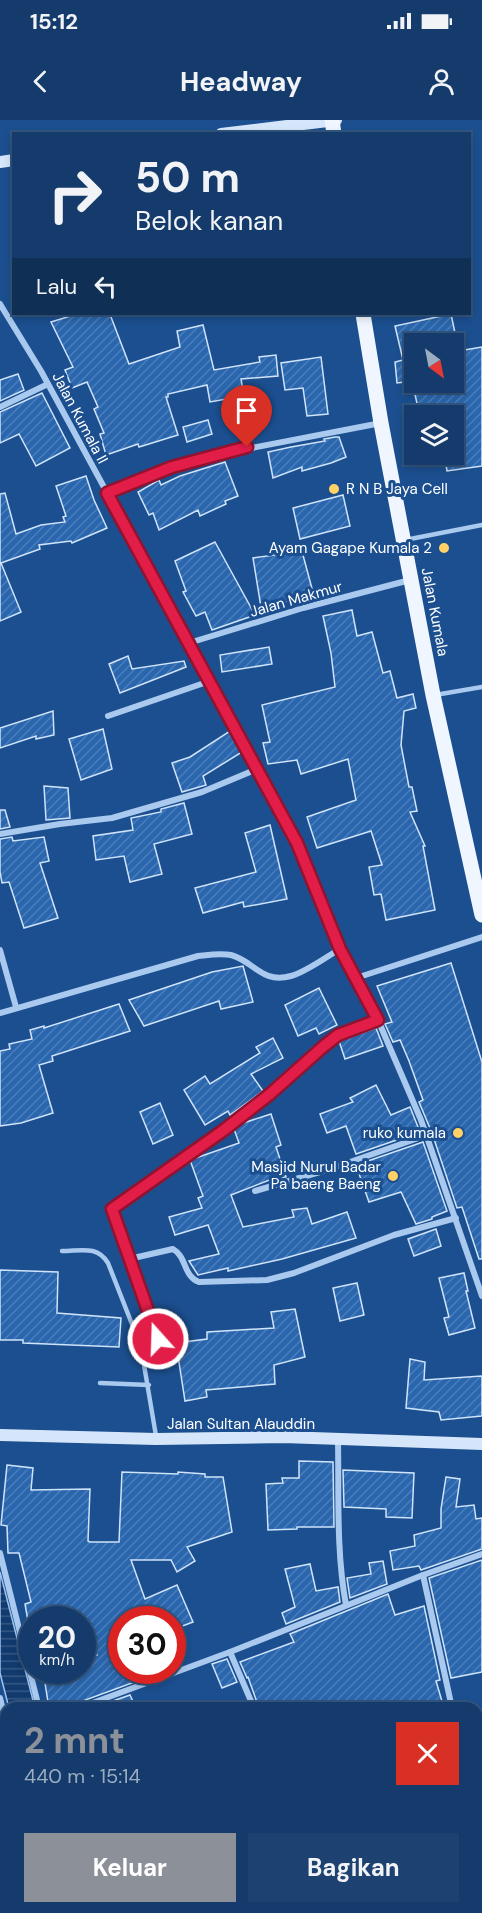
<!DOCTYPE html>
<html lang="id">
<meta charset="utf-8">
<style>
:root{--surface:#143b6b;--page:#1d4271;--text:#f1f3f6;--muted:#9dadc1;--line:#33557e;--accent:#8c9099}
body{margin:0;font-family:"DM Sans",sans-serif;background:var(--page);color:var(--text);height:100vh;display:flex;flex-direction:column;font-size:22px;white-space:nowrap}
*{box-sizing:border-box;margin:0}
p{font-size:20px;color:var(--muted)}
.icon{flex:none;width:33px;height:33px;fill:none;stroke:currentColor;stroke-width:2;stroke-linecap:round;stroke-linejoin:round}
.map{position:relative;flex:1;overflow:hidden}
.drawer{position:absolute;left:0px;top:1582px;width:483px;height:212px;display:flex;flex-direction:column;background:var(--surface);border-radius:18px 18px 0 0;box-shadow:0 3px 9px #0003,0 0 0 2px var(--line)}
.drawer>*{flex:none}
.banner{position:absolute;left:12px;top:12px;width:459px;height:183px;border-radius:0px;box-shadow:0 3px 9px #0003,0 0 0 2px var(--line);background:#143b6b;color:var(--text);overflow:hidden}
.needle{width:39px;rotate:148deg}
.controls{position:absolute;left:404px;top:213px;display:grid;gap:12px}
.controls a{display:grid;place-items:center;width:60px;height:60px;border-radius:0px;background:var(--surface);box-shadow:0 3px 9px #0003,0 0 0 2px var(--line);font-size:30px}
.speed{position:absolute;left:18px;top:1486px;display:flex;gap:12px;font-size:30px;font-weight:700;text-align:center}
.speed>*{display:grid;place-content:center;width:78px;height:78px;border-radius:50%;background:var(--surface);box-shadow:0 3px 9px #0003,0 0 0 2px var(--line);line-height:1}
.speed small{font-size:15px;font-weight:400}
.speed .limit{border:9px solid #d22;background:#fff;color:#111}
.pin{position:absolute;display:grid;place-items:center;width:51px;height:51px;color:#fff;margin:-62px -26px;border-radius:50% 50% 50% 0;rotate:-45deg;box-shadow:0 0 6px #0007}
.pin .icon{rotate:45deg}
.me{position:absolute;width:66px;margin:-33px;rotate:340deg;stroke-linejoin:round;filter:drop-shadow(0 0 4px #0008)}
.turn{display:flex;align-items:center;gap:21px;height:126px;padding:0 24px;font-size:27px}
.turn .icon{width:78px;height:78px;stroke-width:2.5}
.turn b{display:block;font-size:42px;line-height:51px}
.then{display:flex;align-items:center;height:57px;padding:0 24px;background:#0003;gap:12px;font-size:22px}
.round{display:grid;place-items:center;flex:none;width:63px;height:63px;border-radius:0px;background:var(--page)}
.head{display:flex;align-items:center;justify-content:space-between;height:102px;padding:0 24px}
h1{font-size:36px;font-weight:700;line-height:45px;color:var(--accent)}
.button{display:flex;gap:12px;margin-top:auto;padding:12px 24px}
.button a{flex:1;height:69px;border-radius:0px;background:var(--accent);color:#fff;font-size:24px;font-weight:700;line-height:69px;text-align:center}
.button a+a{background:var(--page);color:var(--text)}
.status{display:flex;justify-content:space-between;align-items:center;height:42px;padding:0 30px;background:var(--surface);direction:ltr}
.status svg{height:16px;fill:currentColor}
header{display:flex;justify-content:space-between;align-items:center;height:78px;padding:0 24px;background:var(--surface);font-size:27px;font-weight:700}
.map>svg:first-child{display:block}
.water{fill:url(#water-rules);stroke:#9cc4f0;stroke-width:1.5}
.building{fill:url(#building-hatch);stroke:#cfe3fa;stroke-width:1.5}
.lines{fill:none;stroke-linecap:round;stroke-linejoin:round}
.lane{stroke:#a9c9ee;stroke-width:4.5}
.street{stroke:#a9c9ee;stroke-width:6}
.secondary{stroke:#d6e6fa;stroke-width:12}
.primary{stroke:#f0f6ff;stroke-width:15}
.route-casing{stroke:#92132f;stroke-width:15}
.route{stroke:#e11d48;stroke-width:10}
.poi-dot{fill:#ffd166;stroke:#1b4f8f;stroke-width:2}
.labels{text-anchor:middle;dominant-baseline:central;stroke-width:6;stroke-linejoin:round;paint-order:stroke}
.street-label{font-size:15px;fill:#fff;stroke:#1b4f8f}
.poi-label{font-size:15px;fill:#fff;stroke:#1b4f8f;text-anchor:end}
</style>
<div class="status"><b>15:12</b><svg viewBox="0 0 49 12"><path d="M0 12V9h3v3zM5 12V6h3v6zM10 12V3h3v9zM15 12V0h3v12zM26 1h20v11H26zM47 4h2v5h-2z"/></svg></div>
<header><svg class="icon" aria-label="back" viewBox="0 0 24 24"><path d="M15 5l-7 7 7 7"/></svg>Headway<svg class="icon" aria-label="person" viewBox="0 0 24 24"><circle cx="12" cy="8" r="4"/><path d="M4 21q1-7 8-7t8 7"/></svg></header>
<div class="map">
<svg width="482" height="1793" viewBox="0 0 482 1793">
<defs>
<pattern id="water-rules" width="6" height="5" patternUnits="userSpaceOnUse" patternTransform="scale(1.5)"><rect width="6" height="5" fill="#123a6d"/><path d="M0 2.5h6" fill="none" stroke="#365883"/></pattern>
<pattern id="building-hatch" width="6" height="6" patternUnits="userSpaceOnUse" patternTransform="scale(1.5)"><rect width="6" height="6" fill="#2a66ad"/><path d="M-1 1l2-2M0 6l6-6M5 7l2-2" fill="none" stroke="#4a7db9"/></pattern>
</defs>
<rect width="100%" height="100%" fill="#1b4f8f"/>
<path class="water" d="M0,1452L35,1588H9L0,1553Z"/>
<g class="building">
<path d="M77,194H107L111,197L129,244L180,227L177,211L203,205L214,250L260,242L259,237L276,235L278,256L241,259L244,276L210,282L207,265L168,274V277H166L178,315L139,327L138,324L106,335L100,314L104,313L94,289L98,287L87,262L72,268L65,250L73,247L51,202Z"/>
<path d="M451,194L455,213L414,222V261L397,263L395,242L403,240L395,206Z"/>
<path d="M482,227V346L447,351L444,334H453V296H420L412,262H453V232Z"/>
<path d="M321,237L328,294L307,296L303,268L285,270L281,243Z"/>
<path d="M18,254L24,270L0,281V260Z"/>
<path d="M42,273L70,328L36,346L19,314L0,323V292Z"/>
<path d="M208,300L212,314L187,322L183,307Z"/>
<path d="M335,317H339L346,337L331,343L302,351V347L273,358L268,332L291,327L325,321L324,319Z"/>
<path d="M225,342L238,376L225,381L226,384L200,396L198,390L159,410L153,393L149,395L138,372L159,360L161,365L180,356Z"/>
<path d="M86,356L94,380L107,408L72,423L71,421L39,425L40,429L1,443L21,492L0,501V374L5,373L16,414L41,405L65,402L63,397L66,396L56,366Z"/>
<path d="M343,375L350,406L300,419L293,388Z"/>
<path d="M215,422L255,495L212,510L205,492L196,496L183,472L186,471L175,441Z"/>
<path d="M300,424L314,476L261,487L253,438L283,434L281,429Z"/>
<path d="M352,490L357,516L372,512L383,553L390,551L397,578L413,574L416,588L404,591L401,625L409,667H412L417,691L410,692L425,726H423L435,790L386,800L381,774L374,775L369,747L382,745L371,711L317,728L307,697L356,680L348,639L301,654L297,640L268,644L263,623L270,622L262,585L335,567L331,533L323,496Z"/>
<path d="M269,527L272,544L222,552L220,535Z"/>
<path d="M128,536L132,549L184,541L186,547L120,573L109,544Z"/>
<path d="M53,591L54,615L36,619V616L0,628V608Z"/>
<path d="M103,609L112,649L81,660L69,619Z"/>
<path d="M230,611L242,632L203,656L206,665L182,672L172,643L190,637Z"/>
<path d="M44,666L68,668L70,698L46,700Z"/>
<path d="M184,683L192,714L154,724L162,754L130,762L124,736L96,740L93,716L133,710L131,698L161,692V689Z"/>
<path d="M0,690H5L10,707L0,709Z"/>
<path d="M270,705L287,779L244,787L243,782L203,793L195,768L256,752L245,713Z"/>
<path d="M12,717L13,721L44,717L49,741L40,743L58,798L24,808L9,762L2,763L0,752V719Z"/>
<path d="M451,843L482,942V1139H479L462,1087L457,1088L432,1013L419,982L423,980L409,941L400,920L393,922L385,904L392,902L377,866Z"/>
<path d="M243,846L253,882L221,889L219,881L144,906L129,880L212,852Z"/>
<path d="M319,868L337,905L319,914L316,908L298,916L285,885Z"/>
<path d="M119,884L130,911L52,936L53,941L39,945L53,993L21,1003L0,1006V931L10,929L9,924L32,919L30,910L44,906V908Z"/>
<path d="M376,908L383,926L345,939L339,921Z"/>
<path d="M273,918L283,938L251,954L263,971L230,995L228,991L205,1005L184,970L205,956L210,964L260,933L256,927Z"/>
<path d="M376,965L391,995L410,987L420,1012L356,1034L346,1006L327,1013L320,994L353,982L350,978Z"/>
<path d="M160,983L173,1015L153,1024L140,992Z"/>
<path d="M271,994L281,1025L276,1027L286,1057L272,1059L231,1075L243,1107L294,1097L292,1090L307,1088L312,1104L347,1092L356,1118L282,1139L228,1151V1148L198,1155L189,1141L219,1134L208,1105L175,1115L169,1097L202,1088L198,1078L203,1076L190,1040L239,1023L234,1009L240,1004Z"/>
<path d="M423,1022L447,1091L432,1097V1099L416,1104L401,1072L369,1082L357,1048L360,1047L359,1044Z"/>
<path d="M436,1109L441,1126L414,1136L408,1119Z"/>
<path d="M0,1150L58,1152L57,1193L121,1198L119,1227L23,1223V1220H0Z"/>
<path d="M464,1153L468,1171H466L475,1208L449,1215L444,1198L449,1197L439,1158Z"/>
<path d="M357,1163L364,1195L340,1201L333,1168Z"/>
<path d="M295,1189L305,1237L274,1245L275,1264L206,1270L207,1277L185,1281L176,1223L207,1219V1212L274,1208L271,1192Z"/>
<path d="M410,1239L425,1242L424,1260L482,1256V1296L441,1300L439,1292L406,1288Z"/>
<path d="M299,1341L333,1342L334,1407H297V1409L268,1410L266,1364L283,1363L282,1358H299Z"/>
<path d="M7,1345L33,1348L31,1370L90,1369L88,1421L90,1422H119L122,1352L178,1354V1352L205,1354V1357H223L232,1412L187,1427L195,1441L177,1452L171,1440H131L145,1479L177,1465L193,1502L172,1510V1500H122V1513L115,1515L122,1534V1551H158L159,1553L77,1583L74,1588H49L43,1551H82V1539L97,1535L84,1500L28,1501L25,1484L31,1482L19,1433H8L7,1406L1,1405Z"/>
<path d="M343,1350L414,1353L412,1398L386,1397V1389L344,1387Z"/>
<path d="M446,1357L460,1359L456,1387L474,1385L476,1399L482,1398V1429L421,1450L419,1446L393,1450L390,1431L415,1426L414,1415L441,1408V1389Z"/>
<path d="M482,1440V1552L451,1558L429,1458Z"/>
<path d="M383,1441L387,1464L350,1478L347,1458L371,1454L369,1443Z"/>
<path d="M310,1444L316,1471L338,1467L340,1482L286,1504L282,1493L295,1487L285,1449Z"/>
<path d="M388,1474L395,1495L424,1486L440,1560L436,1561L444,1588H259L248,1557L247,1558L240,1542L294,1522L290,1514Z"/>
<path d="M227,1539L237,1562L222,1568L212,1544Z"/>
<path d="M130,1575L136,1588H93Z"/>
</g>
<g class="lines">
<g class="lane">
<path d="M405,420L482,405"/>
<path d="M435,575L482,567"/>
<path d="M62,1131C81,1131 97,1125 108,1143L141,1227L156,1316"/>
<path d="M100,1263L149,1265"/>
</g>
<g class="street">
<path d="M0,184L41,251L297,723L340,829L378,900L421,1000L482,1176"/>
<path d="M0,287L48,264"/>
<path d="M107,373L172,347L210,336L381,303"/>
<path d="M189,523L303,488L410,460"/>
<path d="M108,596L210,561"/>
<path d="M0,714L60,704L112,698L202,672L257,649"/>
<path d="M0,830L16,887"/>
<path d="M356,858L482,817"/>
<path d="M0,893L198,836C208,835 220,833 231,835C254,841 261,864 291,856C306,852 326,837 340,829"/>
<path d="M255,1071L330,1049L427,1015"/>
<path d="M129,1139L173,1129C187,1137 183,1156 199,1162L267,1160L294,1153L394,1115L456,1098"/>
<path d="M158,1219L112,1089L224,1010L270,974L338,915L378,900"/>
<path d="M338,1320C339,1375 336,1431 346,1485"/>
<path d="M0,1433L39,1588"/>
<path d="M423,1455L452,1588"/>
<path d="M230,1532L254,1588"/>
<path d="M0,1578L6,1602"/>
<path d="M79,1588L230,1532L423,1455L482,1434"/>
<path d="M477,1662L482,1676"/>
<path d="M477,1708L482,1707"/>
<path d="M56,1788L57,1793"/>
<path d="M95,1788L97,1793"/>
<path d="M328,1788L330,1793"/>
</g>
<g class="secondary">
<path d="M221,14L336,0"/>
<path d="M0,42L14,40"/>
<path d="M0,1315L156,1319L284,1317L482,1324"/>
</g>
<g class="primary">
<path d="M332,0L334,14"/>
<path d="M363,194L381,303L433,575L482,795"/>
</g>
</g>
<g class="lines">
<g class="route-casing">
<path id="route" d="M158,1219L112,1089L224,1010L270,974L324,926L338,915L378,900L340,829L297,723L107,373L172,347L247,327"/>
</g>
<use href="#route" class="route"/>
</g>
<g class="poi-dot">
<circle cx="334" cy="369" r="6"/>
<circle cx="444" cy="428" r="6"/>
<circle cx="458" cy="1013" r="6"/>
<circle cx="393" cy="1056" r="6"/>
</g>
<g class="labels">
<g class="street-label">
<text transform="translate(80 298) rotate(62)">Jalan Kumala II</text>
<text transform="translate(296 479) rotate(-16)">Jalan Makmur</text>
<text transform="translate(435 492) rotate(79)">Jalan Kumala</text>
<text x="241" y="1304">Jalan Sultan Alauddin</text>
</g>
<g class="poi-label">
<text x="346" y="369" text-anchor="start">R N B Jaya Cell</text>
<text x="432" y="428">Ayam Gagape Kumala 2</text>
<text x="446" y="1013">ruko kumala</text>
<text x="381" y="1047">Masjid Nurul Badar<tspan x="381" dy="17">Pa baeng Baeng</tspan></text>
</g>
</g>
</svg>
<div class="controls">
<a><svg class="needle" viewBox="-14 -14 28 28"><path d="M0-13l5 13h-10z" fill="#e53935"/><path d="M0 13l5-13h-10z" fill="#9dadc1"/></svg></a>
<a><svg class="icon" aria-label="layers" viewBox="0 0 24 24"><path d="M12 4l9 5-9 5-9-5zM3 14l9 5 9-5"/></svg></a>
</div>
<div class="speed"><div>20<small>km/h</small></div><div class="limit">30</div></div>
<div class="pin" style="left:247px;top:327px;background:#d93025"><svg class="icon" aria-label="arrive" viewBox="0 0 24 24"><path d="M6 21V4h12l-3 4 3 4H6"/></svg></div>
<svg class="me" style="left:158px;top:1219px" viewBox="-20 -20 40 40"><circle r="17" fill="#e11d48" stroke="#fff" stroke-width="3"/><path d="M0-11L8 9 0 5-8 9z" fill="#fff"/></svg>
<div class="banner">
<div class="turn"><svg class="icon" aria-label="right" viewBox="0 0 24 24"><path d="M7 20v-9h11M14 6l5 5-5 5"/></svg><div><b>50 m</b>Belok kanan</div></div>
<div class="then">Lalu<svg class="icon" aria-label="left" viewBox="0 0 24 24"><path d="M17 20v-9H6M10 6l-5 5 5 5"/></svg></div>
</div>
<section class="drawer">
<div class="head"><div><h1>2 mnt</h1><p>440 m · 15:14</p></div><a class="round" style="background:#d93025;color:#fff"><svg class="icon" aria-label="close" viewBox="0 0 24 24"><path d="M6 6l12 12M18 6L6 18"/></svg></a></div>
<div class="button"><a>Keluar</a><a>Bagikan</a></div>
</section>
</div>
